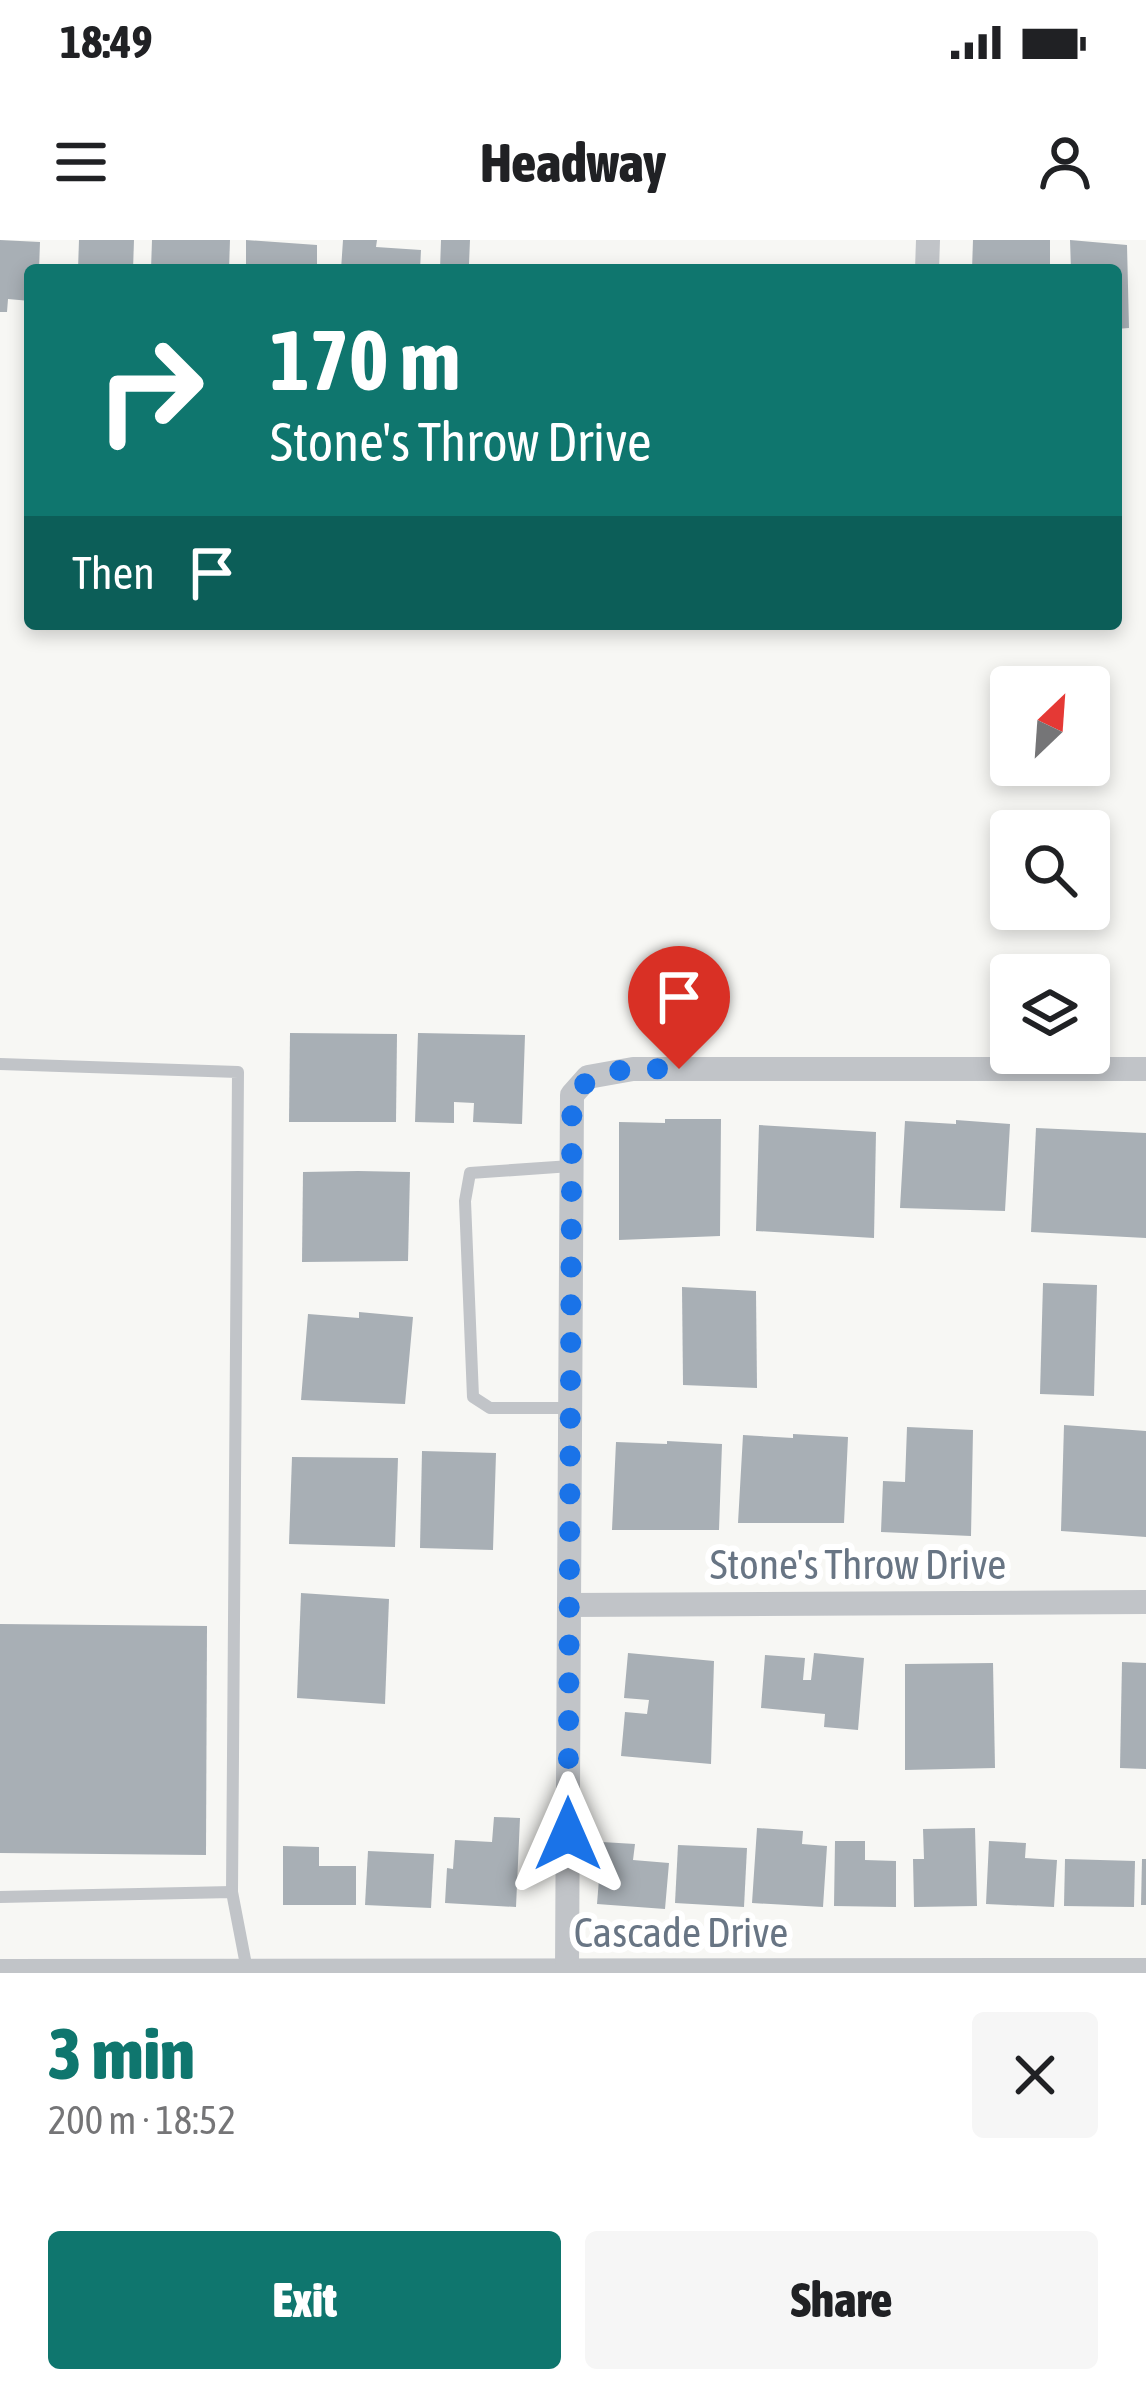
<!DOCTYPE html>
<meta charset="utf-8">
<style>
:root{--surface:#fff;--page:#f6f6f6;--text:#202124;--muted:#757577;--accent:#0f766e}
body{margin:0;font-family:"Asap Condensed",sans-serif;background:var(--page);color:var(--text);height:100vh;display:flex;flex-direction:column;font-size:45px;white-space:nowrap}
*{box-sizing:border-box;margin:0}
p{font-size:39px;color:var(--muted)}
.icon{flex:none;width:66px;height:66px;fill:none;stroke:currentColor;stroke-width:2;stroke-linecap:round;stroke-linejoin:round}
.map{position:relative;height:1733px;overflow:hidden}
.details{display:flex;flex-direction:column;background:var(--surface);flex:1}
.details>*{flex:none}
.banner{position:absolute;left:24px;top:24px;width:1098px;height:366px;border-radius:12px;box-shadow:0 6px 18px #0003;background:#0f766e;color:#fff;overflow:hidden}
.needle{width:78px;rotate:25deg}
.tools{position:absolute;left:990px;top:426px;display:grid;gap:24px}
.tools a{display:grid;place-items:center;width:120px;height:120px;border-radius:12px;background:var(--surface);box-shadow:0 6px 18px #0003;font-size:60px}
.pin{position:absolute;display:grid;place-items:center;width:102px;height:102px;color:#fff;margin:-123px -51px;border-radius:50% 50% 50% 0;rotate:-45deg;box-shadow:0 0 12px #0007}
.pin .icon{rotate:45deg}
.me{position:absolute;width:132px;margin:-66px;rotate:0deg;stroke-linejoin:round;filter:drop-shadow(0 0 9px #0008)}
.turn{display:flex;align-items:center;gap:42px;height:252px;padding:0 48px;font-size:54px}
.turn .icon{width:156px;height:156px;stroke-width:2.5}
.turn b{display:block;font-size:84px;line-height:102px}
.then{display:flex;align-items:center;height:114px;padding:0 48px;background:#0003;gap:24px;font-size:45px}
.round{display:grid;place-items:center;flex:none;width:126px;height:126px;border-radius:12px;background:var(--page)}
.head{display:flex;align-items:center;justify-content:space-between;height:204px;padding:0 48px}
h1{font-size:72px;font-weight:800;line-height:90px;color:var(--accent)}
.cta{display:flex;gap:24px;margin-top:auto;padding:24px 48px}
.cta a{flex:1;height:138px;border-radius:12px;background:var(--accent);color:#fff;font-size:48px;font-weight:800;line-height:138px;text-align:center}
.cta a+a{background:var(--page);color:var(--text)}
.status{display:flex;justify-content:space-between;align-items:center;height:84px;padding:0 60px;background:var(--surface);direction:ltr}
.status svg{height:33px;fill:currentColor}
header{display:flex;justify-content:space-between;align-items:center;height:156px;padding:0 48px;background:var(--surface);font-size:54px;font-weight:800}
.map>svg:first-child{display:block}
.building{fill:#a8afb5}
.lines{fill:none;stroke-linecap:round;stroke-linejoin:round}
.service{stroke:#c1c4c8;stroke-width:12}
.minor{stroke:#c1c4c8;stroke-width:24}
.route{stroke:#1a73e8;stroke-width:21;stroke-dasharray:0 37.8}
.labels{text-anchor:middle;dominant-baseline:central;stroke-width:12;stroke-linejoin:round;paint-order:stroke}
.street-label{font-size:42px;fill:#687584;stroke:#fff}
</style>
<div class="status"><b>18:49</b><svg viewBox="0 0 49 12"><path d="M0 12V9h3v3zM5 12V6h3v6zM10 12V3h3v9zM15 12V0h3v12zM26 1h20v11H26zM47 4h2v5h-2z"/></svg></div>
<header><svg class="icon" aria-label="menu" viewBox="0 0 24 24"><path d="M4 6h16M4 12h16M4 18h16"/></svg>Headway<svg class="icon" aria-label="person" viewBox="0 0 24 24"><circle cx="12" cy="8" r="4"/><path d="M4 21q1-7 8-7t8 7"/></svg></header>
<div class="map">
<svg width="1146" height="1733" viewBox="0 0 1146 1733">
<rect width="100%" height="100%" fill="#f7f7f4"/>
<g class="building">
<path d="M0,0L40,2L39,30H30V61L8,59L7,72H0Z"/>
<path d="M79,0H134L133,30H78Z"/>
<path d="M152,0H230L229,30H151Z"/>
<path d="M246,0L317,5V30H246Z"/>
<path d="M343,0H377L376,7L421,10L420,30H341Z"/>
<path d="M441,0H470L469,24L514,26V30H440Z"/>
<path d="M973,0H1050V30H972Z"/>
<path d="M1070,0L1127,5L1129,88L1116,89V30H1071Z"/>
<path d="M290,793L397,794L396,882H289Z"/>
<path d="M418,793L525,795L522,884L473,882L474,863L454,862V883L415,882Z"/>
<path d="M665,879H721L720,996L619,1000V882L665,883Z"/>
<path d="M956,880L1010,884L1005,971L900,968L905,881L956,884Z"/>
<path d="M759,885L876,892L874,998L756,991Z"/>
<path d="M1036,888L1146,893V998L1031,992Z"/>
<path d="M358,931L410,932L408,1021L302,1022L303,932Z"/>
<path d="M1043,1043L1097,1045L1094,1156L1040,1154Z"/>
<path d="M682,1047L756,1051L757,1148L683,1145Z"/>
<path d="M359,1072L413,1077L405,1164L301,1160L308,1074L359,1078Z"/>
<path d="M1064,1185L1146,1191V1297L1061,1291Z"/>
<path d="M907,1187L973,1190L971,1296L881,1292L883,1241L905,1242Z"/>
<path d="M793,1194L848,1197L844,1283H738L743,1195L793,1198Z"/>
<path d="M667,1201L722,1204L719,1290H612L616,1202L667,1204Z"/>
<path d="M422,1211L496,1213L493,1310L420,1308Z"/>
<path d="M292,1217L398,1218L395,1307L289,1304Z"/>
<path d="M301,1353L389,1359L385,1464L297,1458Z"/>
<path d="M0,1384L207,1386L206,1615L0,1613Z"/>
<path d="M628,1413L714,1421L711,1524L621,1516L625,1472L647,1474L649,1460L624,1458Z"/>
<path d="M814,1413L864,1418L858,1490L824,1487L825,1474L761,1468L765,1415L805,1418L803,1440H811Z"/>
<path d="M1122,1422L1146,1423V1529L1120,1528Z"/>
<path d="M993,1423L995,1528L905,1530V1424Z"/>
<path d="M494,1577L520,1578L516,1667L445,1663L447,1628L453,1629L455,1600L492,1602Z"/>
<path d="M757,1588L803,1591L802,1604L827,1606L823,1667L752,1663Z"/>
<path d="M975,1588L977,1666L914,1667L913,1619H924L923,1589Z"/>
<path d="M835,1601H865V1620L896,1621V1667L834,1666Z"/>
<path d="M989,1601L1026,1603L1025,1618L1057,1620L1054,1667L986,1664Z"/>
<path d="M602,1602L635,1604L633,1620L669,1623L665,1669L597,1664Z"/>
<path d="M678,1605L747,1608L744,1667L675,1663Z"/>
<path d="M283,1606L319,1607V1626H356V1665H283Z"/>
<path d="M368,1611L434,1614L431,1668L365,1665Z"/>
<path d="M1065,1619L1135,1621L1134,1667L1064,1666Z"/>
<path d="M1142,1619H1146V1665H1141Z"/>
</g>
<g class="lines">
<g class="service">
<path d="M0,824L238,832L232,1652"/>
<path d="M570,1168H490L473,1157L465,961L470,933L571,926"/>
<path d="M0,1657L232,1652L247,1730"/>
</g>
<g class="minor">
<path d="M927,30L928,0"/>
<path d="M1146,829H633L588,837L572,855L569,1365L1146,1362"/>
<path d="M0,1731L1146,1730"/>
<path d="M567,1731L569,1365"/>
</g>
</g>
<g class="lines">
<path class="route" d="M568,1594L572,855C600,824 639,829 679,829"/>
</g>
<g class="labels">
<g class="street-label">
<text x="858" y="1324">Stone's Throw Drive</text>
<text x="681" y="1692">Cascade Drive</text>
</g>
</g>
</svg>
<div class="tools">
<a><svg class="needle" viewBox="-14 -14 28 28"><path d="M0-13l5 13h-10z" fill="#e53935"/><path d="M0 13l5-13h-10z" fill="#757577"/></svg></a>
<a><svg class="icon" aria-label="search" viewBox="0 0 24 24"><circle cx="10" cy="10" r="6"/><path d="M15 15l6 6"/></svg></a>
<a><svg class="icon" aria-label="layers" viewBox="0 0 24 24"><path d="M12 4l9 5-9 5-9-5zM3 14l9 5 9-5"/></svg></a>
</div>
<div class="pin" style="left:679px;top:829px;background:#d93025"><svg class="icon" aria-label="arrive" viewBox="0 0 24 24"><path d="M6 21V4h12l-3 4 3 4H6"/></svg></div>
<svg class="me" style="left:568px;top:1594px" viewBox="-20 -20 40 40"><path d="M0-17L14 15 0 8-14 15z" fill="#1a73e8" stroke="#fff" stroke-width="4"/></svg>
<div class="banner">
<div class="turn"><svg class="icon" aria-label="right" viewBox="0 0 24 24"><path d="M7 20v-9h11M14 6l5 5-5 5"/></svg><div><b>170 m</b>Stone's Throw Drive</div></div>
<div class="then">Then<svg class="icon" aria-label="arrive" viewBox="0 0 24 24"><path d="M6 21V4h12l-3 4 3 4H6"/></svg></div>
</div>
</div>
<section class="details">
<div class="head"><div><h1>3 min</h1><p>200 m · 18:52</p></div><a class="round"><svg class="icon" aria-label="close" viewBox="0 0 24 24"><path d="M6 6l12 12M18 6L6 18"/></svg></a></div>
<div class="cta"><a>Exit</a><a>Share</a></div>
</section>
